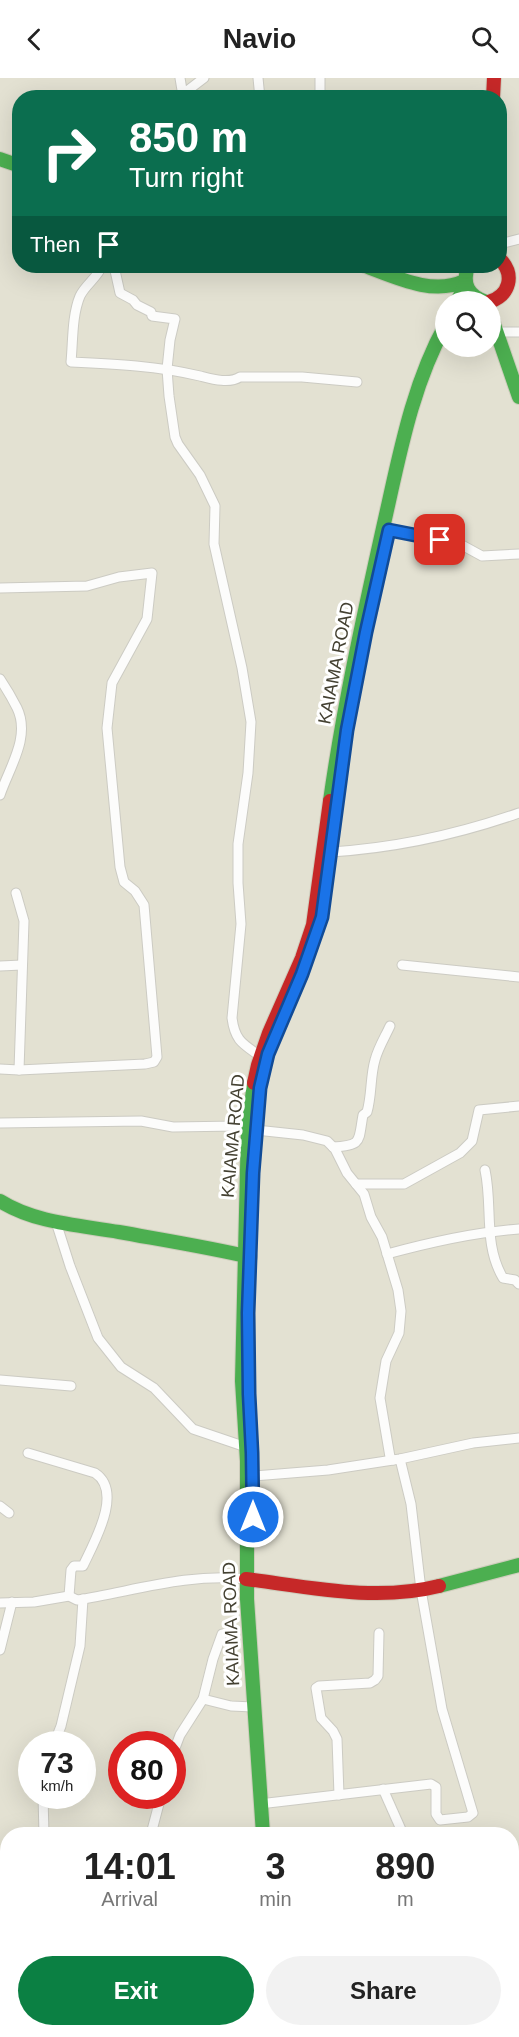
<!DOCTYPE html>
<style>
:root{--surface:#fff;--page:#f2f2f2;--text:#222;--muted:#767676;--accent:#0b8043}
body{margin:0;font-family:Arial,sans-serif;background:var(--page);color:var(--text);height:100vh;display:flex;flex-direction:column;font-size:22px;white-space:nowrap}
*{box-sizing:border-box;margin:0}
p{font-size:20px;color:var(--muted)}
.icon{flex:none;width:33px;height:33px;fill:none;stroke:currentColor;stroke-width:2;stroke-linecap:round;stroke-linejoin:round}
.map{position:relative;flex:1;overflow:hidden}
.side{position:absolute;left:0px;top:1749px;width:519px;height:210px;display:flex;flex-direction:column;background:var(--surface);border-radius:24px 24px 0 0;box-shadow:0 6px 24px #0002}
.side>*{flex:none}
.hud{position:absolute;left:12px;top:12px;width:495px;height:183px;border-radius:24px;box-shadow:0 6px 24px #0002;background:#0b6e4f;color:#fff;overflow:hidden}
.tools{position:absolute;left:435px;top:213px;display:grid;gap:12px}
.tools a{display:grid;place-items:center;width:66px;height:66px;border-radius:50%;background:var(--surface);box-shadow:0 6px 24px #0002;font-size:30px}
.speed{position:absolute;left:18px;top:1653px;display:flex;gap:12px;font-size:30px;font-weight:700;text-align:center}
.speed>*{display:grid;place-content:center;width:78px;height:78px;border-radius:50%;background:var(--surface);box-shadow:0 6px 24px #0002;line-height:1}
.speed small{font-size:15px;font-weight:400}
.speed .limit{border:9px solid #d22;background:#fff;color:#111}
.pin{position:absolute;display:grid;place-items:center;width:51px;height:51px;color:#fff;margin:-26px;border-radius:12px;box-shadow:0 3px 9px #0006}
.me{position:absolute;width:66px;margin:-33px;rotate:0deg;stroke-linejoin:round;filter:drop-shadow(0 0 4px #0008)}
.turn{display:flex;align-items:center;gap:21px;height:126px;padding:0 18px;font-size:27px}
.turn .icon{width:78px;height:78px;stroke-width:2.5}
.turn b{display:block;font-size:42px;line-height:51px}
.then{display:flex;align-items:center;height:57px;padding:0 18px;background:#0003;gap:12px;font-size:22px}
.eta{display:flex;justify-content:space-evenly;align-items:center;height:102px;text-align:center}
.eta b{font-size:36px;font-weight:700;line-height:42px}
.primary-button{display:flex;gap:12px;margin-top:auto;padding:12px 18px}
.primary-button a{flex:1;height:69px;border-radius:36px;background:var(--accent);color:#fff;font-size:24px;font-weight:700;line-height:69px;text-align:center}
.primary-button a+a{background:var(--page);color:var(--text)}
header{display:flex;justify-content:space-between;align-items:center;height:78px;padding:0 18px;background:var(--surface);font-size:27px;font-weight:700}
.map>svg:first-child{display:block}
.residential{fill:#e3e1d2;fill-rule:evenodd}
.lines{fill:none;stroke-linecap:round;stroke-linejoin:round}
.street-casing{stroke:#cccbc3;stroke-width:11}
.fast-casing{stroke:#cecdbc;stroke-width:16}
.jam-casing{stroke:#cecdbc;stroke-width:16}
.street{stroke:#fcfcfb;stroke-width:9}
.fast{stroke:#4caf50;stroke-width:14}
.jam{stroke:#c62828;stroke-width:14}
.route-casing{stroke:#114b97;stroke-width:15}
.route{stroke:#1a73e8;stroke-width:10}
.labels{text-anchor:middle;dominant-baseline:central;stroke-width:6;stroke-linejoin:round;paint-order:stroke}
.street-label{font-size:18px;fill:#444132;stroke:#fff}
</style>
<header><svg class="icon" aria-label="back" viewBox="0 0 24 24"><path d="M15 5l-7 7 7 7"/></svg>Navio<svg class="icon" aria-label="search" viewBox="0 0 24 24"><circle cx="10" cy="10" r="6"/><path d="M15 15l6 6"/></svg></header>
<div class="map">
<svg width="519" height="1959" viewBox="0 0 519 1959">
<rect width="100%" height="100%" fill="#eeeee6"/>
<path class="residential" d="M0,0H519V1959H0ZM20,20H500V188H20ZM446,224H490V268H446ZM32,1666H82V1718H32ZM122,1666H172V1718H122ZM8,1756H512V1952H8Z"/>
<g class="lines">
<g class="street-casing">
<g id="street">
<path d="M180,0L183,18"/>
<path d="M258,0L260,20"/>
<path d="M320,0V15L322,20"/>
<path d="M183,16L204,0"/>
<path d="M500,166L519,161"/>
<path d="M102,188C97,200 86,206 80,218C72,237 73,263 71,284C115,286 158,288 200,298C212,301 229,306 240,299H302L357,304"/>
<path d="M114,188L120,215L133,222L137,227L151,234L152,238L175,241L170,262L167,291L169,318L175,359L178,366L200,397L215,428L214,466L242,590L251,644L248,695L238,766V805L241,846L232,940C235,963 243,966 260,978"/>
<path d="M497,254H519"/>
<path d="M389,452L460,466L482,478L519,476"/>
<path d="M0,510L87,508L119,499L152,495L147,541L112,605L107,650L120,789L124,804L135,813L144,827L157,979L154,984L145,986L19,992L0,991"/>
<path d="M0,601C6,610 12,620 17,630C31,659 9,690 0,717"/>
<path d="M331,774C395,770 459,756 519,735"/>
<path d="M16,815L24,843L19,992"/>
<path d="M402,887L519,899"/>
<path d="M0,888L22,887"/>
<path d="M0,1045L141,1043L173,1049L237,1048L248,1050"/>
<path d="M256,1052L303,1057L327,1063L335,1071L347,1095L364,1116L371,1139L382,1159L398,1212L401,1233L399,1255L386,1283L380,1320L390,1379L393,1382L400,1381L473,1365L519,1360"/>
<path d="M333,1069C363,1067 358,1064 363,1037L367,1034C372,1017 370,999 375,982C378,970 385,959 390,948"/>
<path d="M485,1092C493,1129 483,1166 503,1200L515,1202L519,1206"/>
<path d="M356,1106H404L460,1075L472,1063L479,1032L519,1028"/>
<path d="M56,1144L70,1188L98,1260L121,1289L154,1310L193,1351L246,1369"/>
<path d="M387,1176C431,1164 474,1154 519,1151"/>
<path d="M0,1302L71,1308"/>
<path d="M28,1375L95,1395C124,1414 93,1466 83,1488H74L71,1492L69,1518"/>
<path d="M253,1398L328,1392L393,1382"/>
<path d="M0,1428L9,1435"/>
<path d="M0,1525L34,1524L69,1518L77,1522C134,1513 187,1495 246,1501"/>
<path d="M0,1572L12,1524"/>
<path d="M203,1621L231,1628L253,1629"/>
<path d="M54,1666L61,1648L80,1568L83,1521"/>
<path d="M172,1678L180,1657L203,1621L213,1581L222,1556"/>
<path d="M383,1711L403,1756"/>
<path d="M339,1717L337,1661L333,1653L321,1640L316,1610L319,1608L370,1605L375,1602L378,1598L379,1555"/>
<path d="M43,1718L44,1756"/>
<path d="M268,1725L431,1706L436,1709V1736L440,1742L468,1739L473,1735L442,1631L421,1512L411,1426L400,1381"/>
<path d="M151,1756L161,1718"/>
<path d="M115,1959L170,1956L203,1952"/>
</g>
</g>
<g class="fast-casing">
<g id="fast">
<path d="M0,81L20,88"/>
<path d="M365,188C395,199 433,218 464,203"/>
<path d="M468,188C462,206 468,218 486,224"/>
<path d="M457,224L465,207"/>
<path d="M490,235L519,319"/>
<path d="M330,723C343,631 363,540 383,450C399,380 411,309 446,246"/>
<path d="M254,1005L248,1050L242,1303L247,1383V1521L263,1756"/>
<path d="M0,1123C35,1145 79,1147 119,1154C163,1162 207,1169 250,1179"/>
<path d="M439,1508L519,1487"/>
<path d="M311,1952L313,1959"/>
</g>
</g>
<g class="jam-casing">
<g id="jam">
<path d="M493,20L494,0"/>
<path d="M489,224C510,217 515,197 500,181"/>
<path d="M254,1005L258,987L269,955L302,880L313,847L330,723"/>
<path d="M246,1501C309,1509 376,1524 439,1508"/>
</g>
</g>
<use href="#street" class="street"/>
<use href="#fast" class="fast"/>
<use href="#jam" class="jam"/>
</g>
<g class="lines">
<g class="route-casing">
<path id="route" d="M253,1439L252,1375L249,1316L248,1235L253,1095L260,1010L268,976L302,896L322,839L347,652L366,554L389,452L440,462"/>
</g>
<use href="#route" class="route"/>
</g>
<g class="labels">
<g class="street-label">
<text transform="translate(336 585) rotate(-79)">KAIAMA ROAD</text>
<text transform="translate(233 1058) rotate(-85)">KAIAMA ROAD</text>
<text transform="translate(231 1546) rotate(-92)">KAIAMA ROAD</text>
</g>
</g>
</svg>
<div class="tools">
<a><svg class="icon" aria-label="search" viewBox="0 0 24 24"><circle cx="10" cy="10" r="6"/><path d="M15 15l6 6"/></svg></a>
</div>
<div class="speed"><div>73<small>km/h</small></div><div class="limit">80</div></div>
<div class="pin" style="left:440px;top:462px;background:#d93025"><svg class="icon" aria-label="arrive" viewBox="0 0 24 24"><path d="M6 21V4h12l-3 4 3 4H6"/></svg></div>
<svg class="me" style="left:253px;top:1439px" viewBox="-20 -20 40 40"><circle r="17" fill="#1a73e8" stroke="#fff" stroke-width="3"/><path d="M0-11L8 9 0 5-8 9z" fill="#fff"/></svg>
<div class="hud">
<div class="turn"><svg class="icon" aria-label="right" viewBox="0 0 24 24"><path d="M7 20v-9h11M14 6l5 5-5 5"/></svg><div><b>850 m</b>Turn right</div></div>
<div class="then">Then<svg class="icon" aria-label="arrive" viewBox="0 0 24 24"><path d="M6 21V4h12l-3 4 3 4H6"/></svg></div>
</div>
<section class="side">
<div class="eta">
<div><b>14:01</b><p>Arrival</p></div>
<div><b>3</b><p>min</p></div>
<div><b>890</b><p>m</p></div>
</div>
<div class="primary-button"><a>Exit</a><a>Share</a></div>
</section>
</div>
